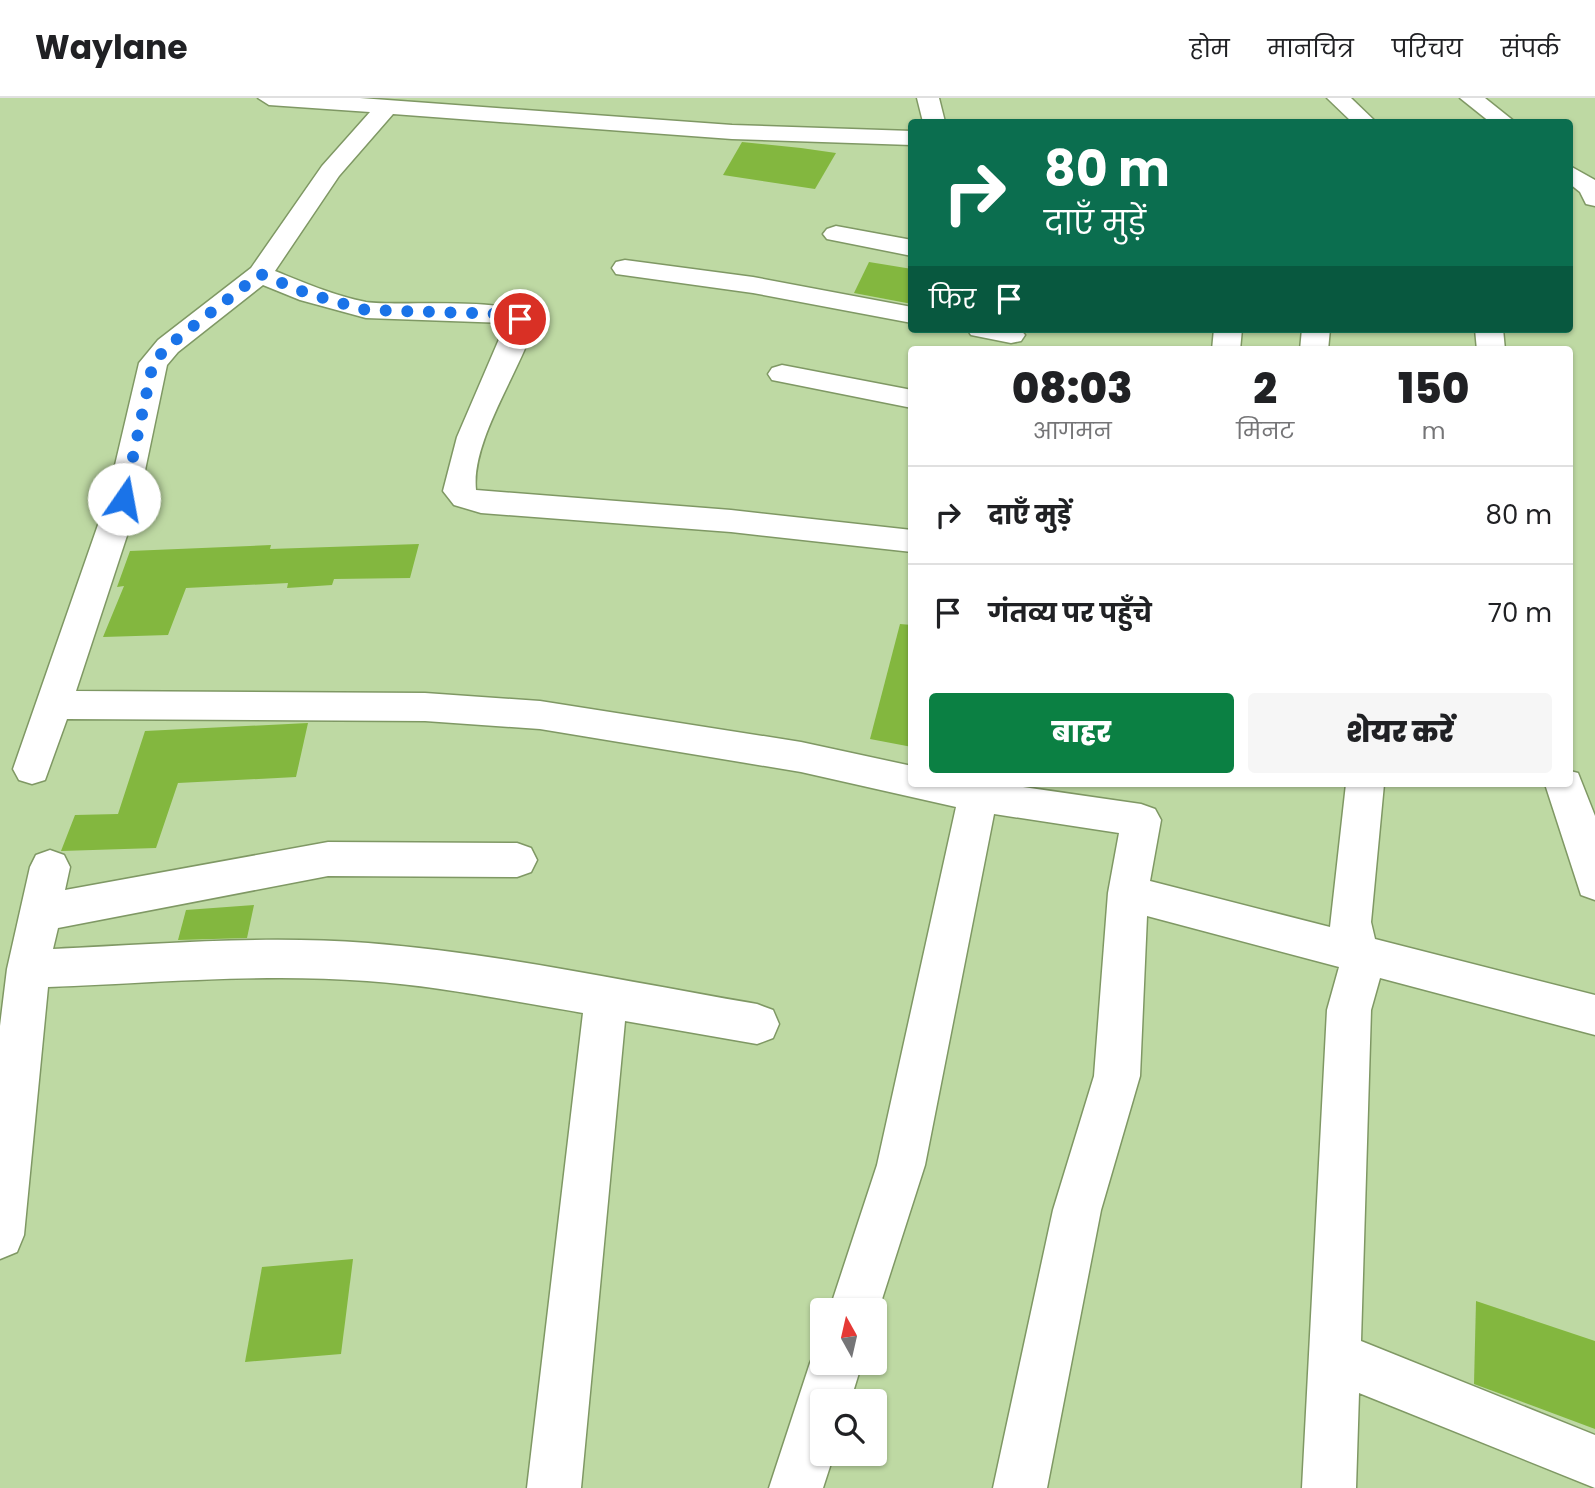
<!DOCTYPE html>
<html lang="hi">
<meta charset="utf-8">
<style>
:root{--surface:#fff;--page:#f6f6f6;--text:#202124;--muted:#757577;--line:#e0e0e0;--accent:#0b8043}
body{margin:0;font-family:Poppins,"Noto Sans Devanagari",sans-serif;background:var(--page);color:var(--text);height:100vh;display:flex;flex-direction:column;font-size:26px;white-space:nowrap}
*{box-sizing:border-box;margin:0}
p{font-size:23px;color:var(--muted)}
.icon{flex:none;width:38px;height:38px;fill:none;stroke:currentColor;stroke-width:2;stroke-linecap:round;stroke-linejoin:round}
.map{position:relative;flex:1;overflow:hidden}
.sheet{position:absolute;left:908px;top:248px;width:665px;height:441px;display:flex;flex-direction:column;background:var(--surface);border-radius:7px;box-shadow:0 2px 5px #0004}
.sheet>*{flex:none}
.top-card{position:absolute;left:908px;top:21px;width:665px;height:214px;border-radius:7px;box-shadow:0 2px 5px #0004;background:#0b6e4f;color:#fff;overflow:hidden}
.needle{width:46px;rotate:352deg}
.tools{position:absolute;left:810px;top:1200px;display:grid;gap:14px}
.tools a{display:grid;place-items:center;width:77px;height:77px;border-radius:7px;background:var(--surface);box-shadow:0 2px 5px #0004;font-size:35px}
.pin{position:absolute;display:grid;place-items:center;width:60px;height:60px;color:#fff;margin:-30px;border:4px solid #fff;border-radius:50%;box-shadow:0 2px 7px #0007}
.me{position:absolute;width:77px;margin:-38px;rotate:12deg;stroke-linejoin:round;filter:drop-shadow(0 0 5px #0008)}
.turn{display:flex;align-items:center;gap:24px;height:147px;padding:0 21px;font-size:32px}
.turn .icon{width:91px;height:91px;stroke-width:2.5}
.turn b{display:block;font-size:49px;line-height:60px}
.then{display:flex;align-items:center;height:66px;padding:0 21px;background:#0003;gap:14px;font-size:26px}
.eta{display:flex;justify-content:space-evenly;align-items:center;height:119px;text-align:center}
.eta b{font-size:42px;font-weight:800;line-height:49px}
.action{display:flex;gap:14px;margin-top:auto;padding:14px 21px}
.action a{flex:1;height:80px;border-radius:7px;background:var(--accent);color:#fff;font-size:28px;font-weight:800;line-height:80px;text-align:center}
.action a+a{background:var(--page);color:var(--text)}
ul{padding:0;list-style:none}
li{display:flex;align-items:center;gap:21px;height:98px;padding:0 21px;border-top:2px solid var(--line)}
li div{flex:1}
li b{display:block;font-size:26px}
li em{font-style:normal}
header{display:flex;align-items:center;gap:42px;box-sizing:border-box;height:98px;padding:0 35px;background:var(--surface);border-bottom:2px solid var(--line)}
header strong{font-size:33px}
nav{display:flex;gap:38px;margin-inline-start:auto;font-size:24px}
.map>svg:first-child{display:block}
.building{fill:#83b73f}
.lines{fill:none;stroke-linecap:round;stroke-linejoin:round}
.street-casing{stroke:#7f9864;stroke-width:3}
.street{fill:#fff;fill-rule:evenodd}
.route{stroke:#1a73e8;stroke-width:12;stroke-dasharray:0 21.6}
</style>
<header>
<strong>Waylane</strong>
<nav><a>होम</a><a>मानचित्र</a><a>परिचय</a><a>संपर्क</a></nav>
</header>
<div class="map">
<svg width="1595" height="1390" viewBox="0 0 1595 1390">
<rect width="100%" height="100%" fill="#bed9a3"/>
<g class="building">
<path d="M742,44L801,50L836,55L815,91L723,77Z"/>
<path d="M869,164L912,171V206L854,195Z"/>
<path d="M419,446L410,480L334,481L332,487L287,490L288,485L186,490L168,537L103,539L124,488L117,489L130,453L271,447L270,451Z"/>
<path d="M900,526L912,527V649L870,641Z"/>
<path d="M308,625L296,679L178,685L156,750L61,753L75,717L118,716L145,633Z"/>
<path d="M254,807L247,840L178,842L186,812Z"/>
<path d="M353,1161L341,1256L245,1264L262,1169Z"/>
<path d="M1476,1203L1595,1243V1331L1474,1286Z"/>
</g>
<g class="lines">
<g class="street-casing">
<g id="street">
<path d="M258,0H360L732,27L912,33V47L732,41L393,16L339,78L275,173C305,185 335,198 366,204C399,209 517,197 534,221L532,233C516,279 471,345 476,392L731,412L912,432V454L731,434L481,415L454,407L443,393L457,339L506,225L366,220L300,202L263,187L178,254L167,267L139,401L76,593L425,595L540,603L801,644L912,668V686H1003L1141,706L1155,711L1161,722L1150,783L1330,829L1346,686H1384L1371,824L1375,841L1595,897V937L1380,880L1371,912L1361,1243L1595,1337V1390L1359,1295L1356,1390H1302L1327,912L1339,869L1147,818L1140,978L1101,1112L1047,1390H993L1053,1112L1094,978L1108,795L1119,735L994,716L925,1067L875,1223V1213H829L877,1067L956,709L801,674L540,631L425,623L67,621L45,682L32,686L19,682L13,671L107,401L139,265L158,242L251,170L322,68L370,14L269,7Z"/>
<path d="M917,0H939L945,24H923Z"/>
<path d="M1327,0H1351L1376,24H1352Z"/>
<path d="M1460,0H1485L1515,24H1490Z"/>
<path d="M1570,68L1595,82V108L1586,106L1580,94L1570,86Z"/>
<path d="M836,128L912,142V158L827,141L823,136L827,131Z"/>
<path d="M625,162L753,179L912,209V225L753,195L616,176L612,170L616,164Z"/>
<path d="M967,231H1020L1025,237L1021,243L1011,245L971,237Z"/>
<path d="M1214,231H1242L1240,252H1212Z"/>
<path d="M1302,231H1330L1328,252H1300Z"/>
<path d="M1475,231H1503L1505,252H1477Z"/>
<path d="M782,267L912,292V310L772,282L768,276L772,270Z"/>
<path d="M1570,673L1578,675L1595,718V802L1581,797L1545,686H1570Z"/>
<path d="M328,744L517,745L531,750L537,762L531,774L517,779L328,778L58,830L53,851C158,846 263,837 368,845C498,855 628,884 757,906L773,912L779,926L773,940L757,946L625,923L581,1390H527L583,915C511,903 439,888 367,883C261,875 154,885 48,889L24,1137L17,1154L0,1161V928L7,871L30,769L36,757L50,752L64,757L70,769L65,792Z"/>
<path d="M822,1245V1265H862L850,1304H822V1356H834L823,1390H769L810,1265L818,1247Z"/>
</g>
</g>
<use href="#street" class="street"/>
</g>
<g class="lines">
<path class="route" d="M124,401L153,265L168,248L260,176L309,196L366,212L505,216L520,221"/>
</g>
</svg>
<div class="tools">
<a><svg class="needle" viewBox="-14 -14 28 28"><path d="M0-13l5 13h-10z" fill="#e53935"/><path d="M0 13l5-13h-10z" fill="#757577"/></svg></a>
<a><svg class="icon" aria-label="search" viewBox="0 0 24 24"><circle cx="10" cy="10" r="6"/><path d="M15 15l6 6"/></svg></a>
</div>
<div class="pin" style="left:520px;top:221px;background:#d93025"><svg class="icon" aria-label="arrive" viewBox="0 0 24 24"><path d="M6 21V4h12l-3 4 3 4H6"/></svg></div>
<svg class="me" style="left:124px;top:401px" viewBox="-20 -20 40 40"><circle r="19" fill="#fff"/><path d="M0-13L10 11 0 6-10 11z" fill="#1a73e8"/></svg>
<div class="top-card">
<div class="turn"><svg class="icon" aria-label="right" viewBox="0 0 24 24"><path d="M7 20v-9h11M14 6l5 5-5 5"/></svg><div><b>80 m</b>दाएँ मुड़ें</div></div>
<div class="then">फिर<svg class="icon" aria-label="arrive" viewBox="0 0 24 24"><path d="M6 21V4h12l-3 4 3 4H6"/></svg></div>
</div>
<section class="sheet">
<div class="eta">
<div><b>08:03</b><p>आगमन</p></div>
<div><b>2</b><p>मिनट</p></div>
<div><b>150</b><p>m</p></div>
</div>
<ul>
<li><svg class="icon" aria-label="right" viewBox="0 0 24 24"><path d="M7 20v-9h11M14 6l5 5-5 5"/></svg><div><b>दाएँ मुड़ें</b></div><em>80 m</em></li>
<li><svg class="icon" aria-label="arrive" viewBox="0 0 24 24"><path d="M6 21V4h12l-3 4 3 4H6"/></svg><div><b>गंतव्य पर पहुँचे</b></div><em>70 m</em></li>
</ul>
<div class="action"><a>बाहर</a><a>शेयर करें</a></div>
</section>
</div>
